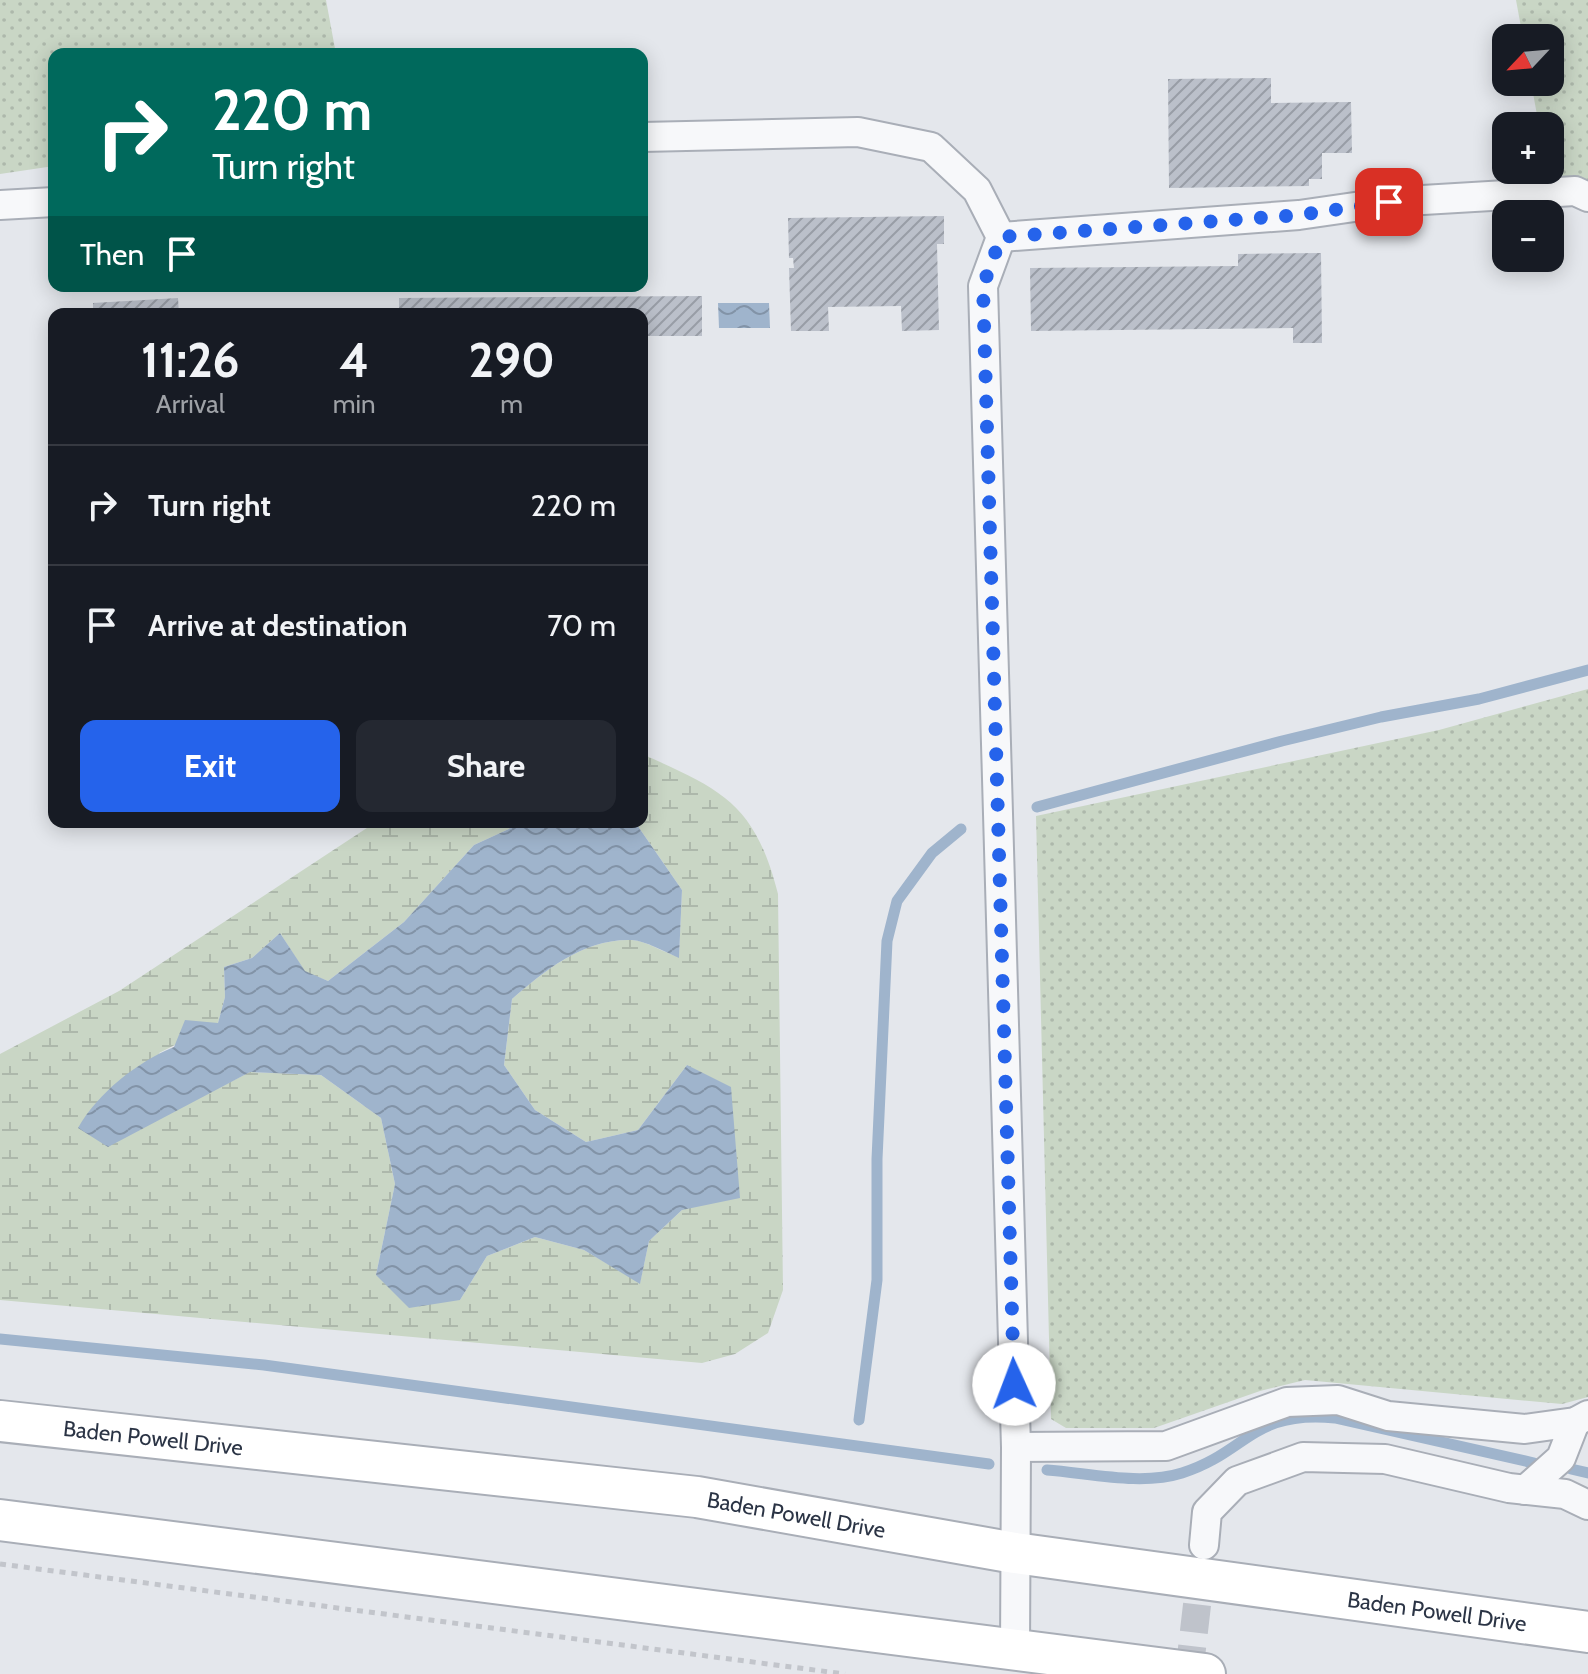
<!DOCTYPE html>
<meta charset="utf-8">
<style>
:root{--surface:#171b24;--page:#242831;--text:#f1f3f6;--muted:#9ea1a6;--line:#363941;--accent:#2563eb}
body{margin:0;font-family:Cabin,sans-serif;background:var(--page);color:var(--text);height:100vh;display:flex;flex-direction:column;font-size:30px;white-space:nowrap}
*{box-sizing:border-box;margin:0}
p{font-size:26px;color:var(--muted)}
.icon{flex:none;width:44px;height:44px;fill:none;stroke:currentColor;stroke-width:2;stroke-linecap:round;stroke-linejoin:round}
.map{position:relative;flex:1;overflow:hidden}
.side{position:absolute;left:48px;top:308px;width:600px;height:520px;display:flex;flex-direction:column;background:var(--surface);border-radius:16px;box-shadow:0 4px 20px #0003}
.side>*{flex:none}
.guide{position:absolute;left:48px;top:48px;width:600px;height:244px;border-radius:16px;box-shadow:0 4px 20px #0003;background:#00695c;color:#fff;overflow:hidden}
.needle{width:52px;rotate:244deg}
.fabs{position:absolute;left:1492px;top:24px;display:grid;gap:16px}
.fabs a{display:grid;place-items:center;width:72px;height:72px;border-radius:16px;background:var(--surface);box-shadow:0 4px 20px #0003;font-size:40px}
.pin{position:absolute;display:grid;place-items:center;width:68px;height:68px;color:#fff;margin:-34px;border-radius:16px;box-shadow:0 4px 12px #0006}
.me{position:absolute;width:88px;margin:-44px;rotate:358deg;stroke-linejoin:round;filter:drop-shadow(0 0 6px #0008)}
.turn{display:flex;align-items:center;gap:28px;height:168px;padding:0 32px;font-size:36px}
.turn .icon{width:104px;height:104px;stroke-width:2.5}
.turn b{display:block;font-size:56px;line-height:68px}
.then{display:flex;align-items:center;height:76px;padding:0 32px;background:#0003;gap:16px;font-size:30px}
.eta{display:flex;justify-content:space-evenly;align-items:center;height:136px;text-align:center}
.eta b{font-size:48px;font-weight:700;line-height:56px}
.action{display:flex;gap:16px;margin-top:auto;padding:16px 32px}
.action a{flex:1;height:92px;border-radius:16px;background:var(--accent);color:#fff;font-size:32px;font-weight:700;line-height:92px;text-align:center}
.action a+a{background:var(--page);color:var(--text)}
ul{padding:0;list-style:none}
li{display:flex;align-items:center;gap:24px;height:120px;padding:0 32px;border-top:2px solid var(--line)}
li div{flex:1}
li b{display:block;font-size:30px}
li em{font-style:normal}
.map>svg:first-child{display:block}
.grass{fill:url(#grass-dots)}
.wetland{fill:url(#wetland-marsh)}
.water{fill:url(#water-waves)}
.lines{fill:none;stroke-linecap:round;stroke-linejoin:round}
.stream{stroke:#9fb4cc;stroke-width:11}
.building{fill:url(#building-hatch)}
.street-tunnel{stroke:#bfc3cb;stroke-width:28;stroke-dasharray:28 14;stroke-linecap:butt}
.street-casing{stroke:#a9aeb7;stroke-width:32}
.secondary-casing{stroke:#a9aeb7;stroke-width:44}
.path{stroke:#c2c5cb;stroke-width:5;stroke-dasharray:6 6;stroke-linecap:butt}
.street{stroke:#f7f8fa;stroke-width:28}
.secondary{stroke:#fff;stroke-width:40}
.route{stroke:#2563eb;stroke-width:14;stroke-dasharray:0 25.2}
.labels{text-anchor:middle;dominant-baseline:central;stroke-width:7;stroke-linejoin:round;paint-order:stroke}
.street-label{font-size:22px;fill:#2b3445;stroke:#f4f6f9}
</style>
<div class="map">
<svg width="1588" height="1674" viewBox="0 0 1588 1674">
<defs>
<pattern id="grass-dots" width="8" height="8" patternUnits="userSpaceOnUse" patternTransform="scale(2)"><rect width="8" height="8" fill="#c9d6c5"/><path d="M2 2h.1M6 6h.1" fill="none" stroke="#adb8ab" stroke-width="1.8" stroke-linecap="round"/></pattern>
<pattern id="wetland-marsh" width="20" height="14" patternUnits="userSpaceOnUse" patternTransform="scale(2)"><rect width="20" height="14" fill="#c9d6c5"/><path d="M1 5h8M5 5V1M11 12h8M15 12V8" fill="none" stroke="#adb8ab"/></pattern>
<pattern id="water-waves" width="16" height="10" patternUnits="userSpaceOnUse" patternTransform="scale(2)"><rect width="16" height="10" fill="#9fb4cc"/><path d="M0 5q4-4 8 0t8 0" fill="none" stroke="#8293a7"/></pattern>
<pattern id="building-hatch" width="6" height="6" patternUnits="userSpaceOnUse" patternTransform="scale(2)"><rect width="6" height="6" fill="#bbc0ca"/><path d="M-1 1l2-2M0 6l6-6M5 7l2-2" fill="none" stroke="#989da6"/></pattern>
</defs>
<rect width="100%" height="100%" fill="#e4e7ec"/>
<g class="grass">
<path d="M0,0H326L336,54H54V166L0,174Z"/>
<path d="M1516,0H1588V181L1550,180V126H1539L1531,82H1550V38H1523Z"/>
<path d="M1588,689V1397L1562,1404L1305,1380L1260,1391L1154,1428H1066L1051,1419L1036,816L1439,730Z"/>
</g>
<path class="wetland" d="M642,754C723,790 755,804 778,894L783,1290L768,1333L735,1354L702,1363L0,1300V1054L119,991L376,822H524L474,845L404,922L328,981L305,972L280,933L252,958L224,967L225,997L218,1023L159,1053L183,1106L250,1072L321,1075L381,1118L395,1184L376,1275L460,1300L487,1256L535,1237L584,1250L640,1283L649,1241L682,1210L687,1065L638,1130L586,1142L535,1110L504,1065L512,999C545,970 585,938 632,940C647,941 664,953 679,957L682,890L635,822H642Z"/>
<g class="water">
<path d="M718,303H769L770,328H719Z"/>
<path d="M524,822H635L682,890L679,958C665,952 646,941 632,940C585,938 545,970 512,999L504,1065L535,1110L586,1142L638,1130L687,1065L731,1087L740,1198L682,1210L649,1241L640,1284L584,1250L535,1237L487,1256L460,1300L409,1308L376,1275L395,1184L381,1118L321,1075L250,1072L108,1147L78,1128C98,1093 137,1062 174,1047L185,1020L218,1023L225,997L224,967L252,958L280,933L305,971L328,981L404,922L474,845Z"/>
</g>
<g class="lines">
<g class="stream">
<path d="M1037,807L1282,741L1381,717L1479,699L1588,670"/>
<path d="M0,1339L264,1365L989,1464"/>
<path d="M859,1420L877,1280V1159L887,941L897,901L932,853L961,829"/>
<path d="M1571,1469L1588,1473"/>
<path d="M1047,1470C1089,1473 1141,1486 1182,1473C1248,1452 1251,1410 1335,1418L1534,1463"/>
</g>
</g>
<g class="building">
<path d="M1271,78V103L1351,102L1352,153H1322V179H1309V186L1169,188L1168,79Z"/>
<path d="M944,216V244H937L939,330L902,331L901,306L828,307L829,331H791L789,268H794L793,258H789L788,218Z"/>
<path d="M1321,253L1322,343H1293V328L1031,331L1030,268L1238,266V254Z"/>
<path d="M702,296V336H642V314H399V298Z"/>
<path d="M178,298L179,314H93V303Z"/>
</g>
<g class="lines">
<path class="street-tunnel" d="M1189,1674L1202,1562"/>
<g class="street-casing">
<g id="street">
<path d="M642,137L858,132L931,147L977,190L1001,237L983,286L1016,1447L1015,1651"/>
<path d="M0,205L54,202"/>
<path d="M1001,237L1299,215L1389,202L1575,191L1588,197"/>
<path d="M1016,1447L1166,1446L1287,1402L1338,1400L1388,1416L1525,1429L1575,1422L1588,1415"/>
<path d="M1525,1490L1561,1458L1575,1422"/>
<path d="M1204,1545L1207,1512L1237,1481L1303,1457L1385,1459L1509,1488L1565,1494L1588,1505"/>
</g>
</g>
<g class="secondary-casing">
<g id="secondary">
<path id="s1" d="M0,1421L697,1497L1015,1553L1588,1632"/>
<path d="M0,1520L1205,1674"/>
</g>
</g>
<path class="path" d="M0,1564L845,1674"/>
<use href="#street" class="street"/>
<use href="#secondary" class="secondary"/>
</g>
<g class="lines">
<path class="route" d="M1014,1384L983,286L1001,237L1299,215L1389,202"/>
</g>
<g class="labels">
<g class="street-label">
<text stroke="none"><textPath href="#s1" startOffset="154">Baden Powell Drive</textPath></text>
<text stroke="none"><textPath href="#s1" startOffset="802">Baden Powell Drive</textPath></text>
<text stroke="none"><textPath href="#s1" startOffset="1450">Baden Powell Drive</textPath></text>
</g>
</g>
</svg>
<div class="fabs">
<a><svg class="needle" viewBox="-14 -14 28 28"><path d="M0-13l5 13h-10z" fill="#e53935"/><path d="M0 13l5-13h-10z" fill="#9ea1a6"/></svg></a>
<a>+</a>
<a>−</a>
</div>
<div class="pin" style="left:1389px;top:202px;background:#d93025"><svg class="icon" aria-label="arrive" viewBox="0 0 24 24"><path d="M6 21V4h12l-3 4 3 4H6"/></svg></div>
<svg class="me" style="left:1014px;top:1384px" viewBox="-20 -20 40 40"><circle r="19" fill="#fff"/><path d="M0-13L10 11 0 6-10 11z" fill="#2563eb"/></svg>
<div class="guide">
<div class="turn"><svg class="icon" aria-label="right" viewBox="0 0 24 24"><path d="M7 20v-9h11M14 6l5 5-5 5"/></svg><div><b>220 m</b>Turn right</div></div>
<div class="then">Then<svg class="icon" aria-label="arrive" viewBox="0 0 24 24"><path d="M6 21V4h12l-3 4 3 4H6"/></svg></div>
</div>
<section class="side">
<div class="eta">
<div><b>11:26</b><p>Arrival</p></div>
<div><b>4</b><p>min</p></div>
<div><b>290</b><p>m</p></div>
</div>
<ul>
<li><svg class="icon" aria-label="right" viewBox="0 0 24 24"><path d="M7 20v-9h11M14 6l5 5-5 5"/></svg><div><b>Turn right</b></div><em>220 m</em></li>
<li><svg class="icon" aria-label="arrive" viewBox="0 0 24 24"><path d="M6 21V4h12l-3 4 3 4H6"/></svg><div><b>Arrive at destination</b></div><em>70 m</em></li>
</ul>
<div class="action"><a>Exit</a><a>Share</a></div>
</section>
</div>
